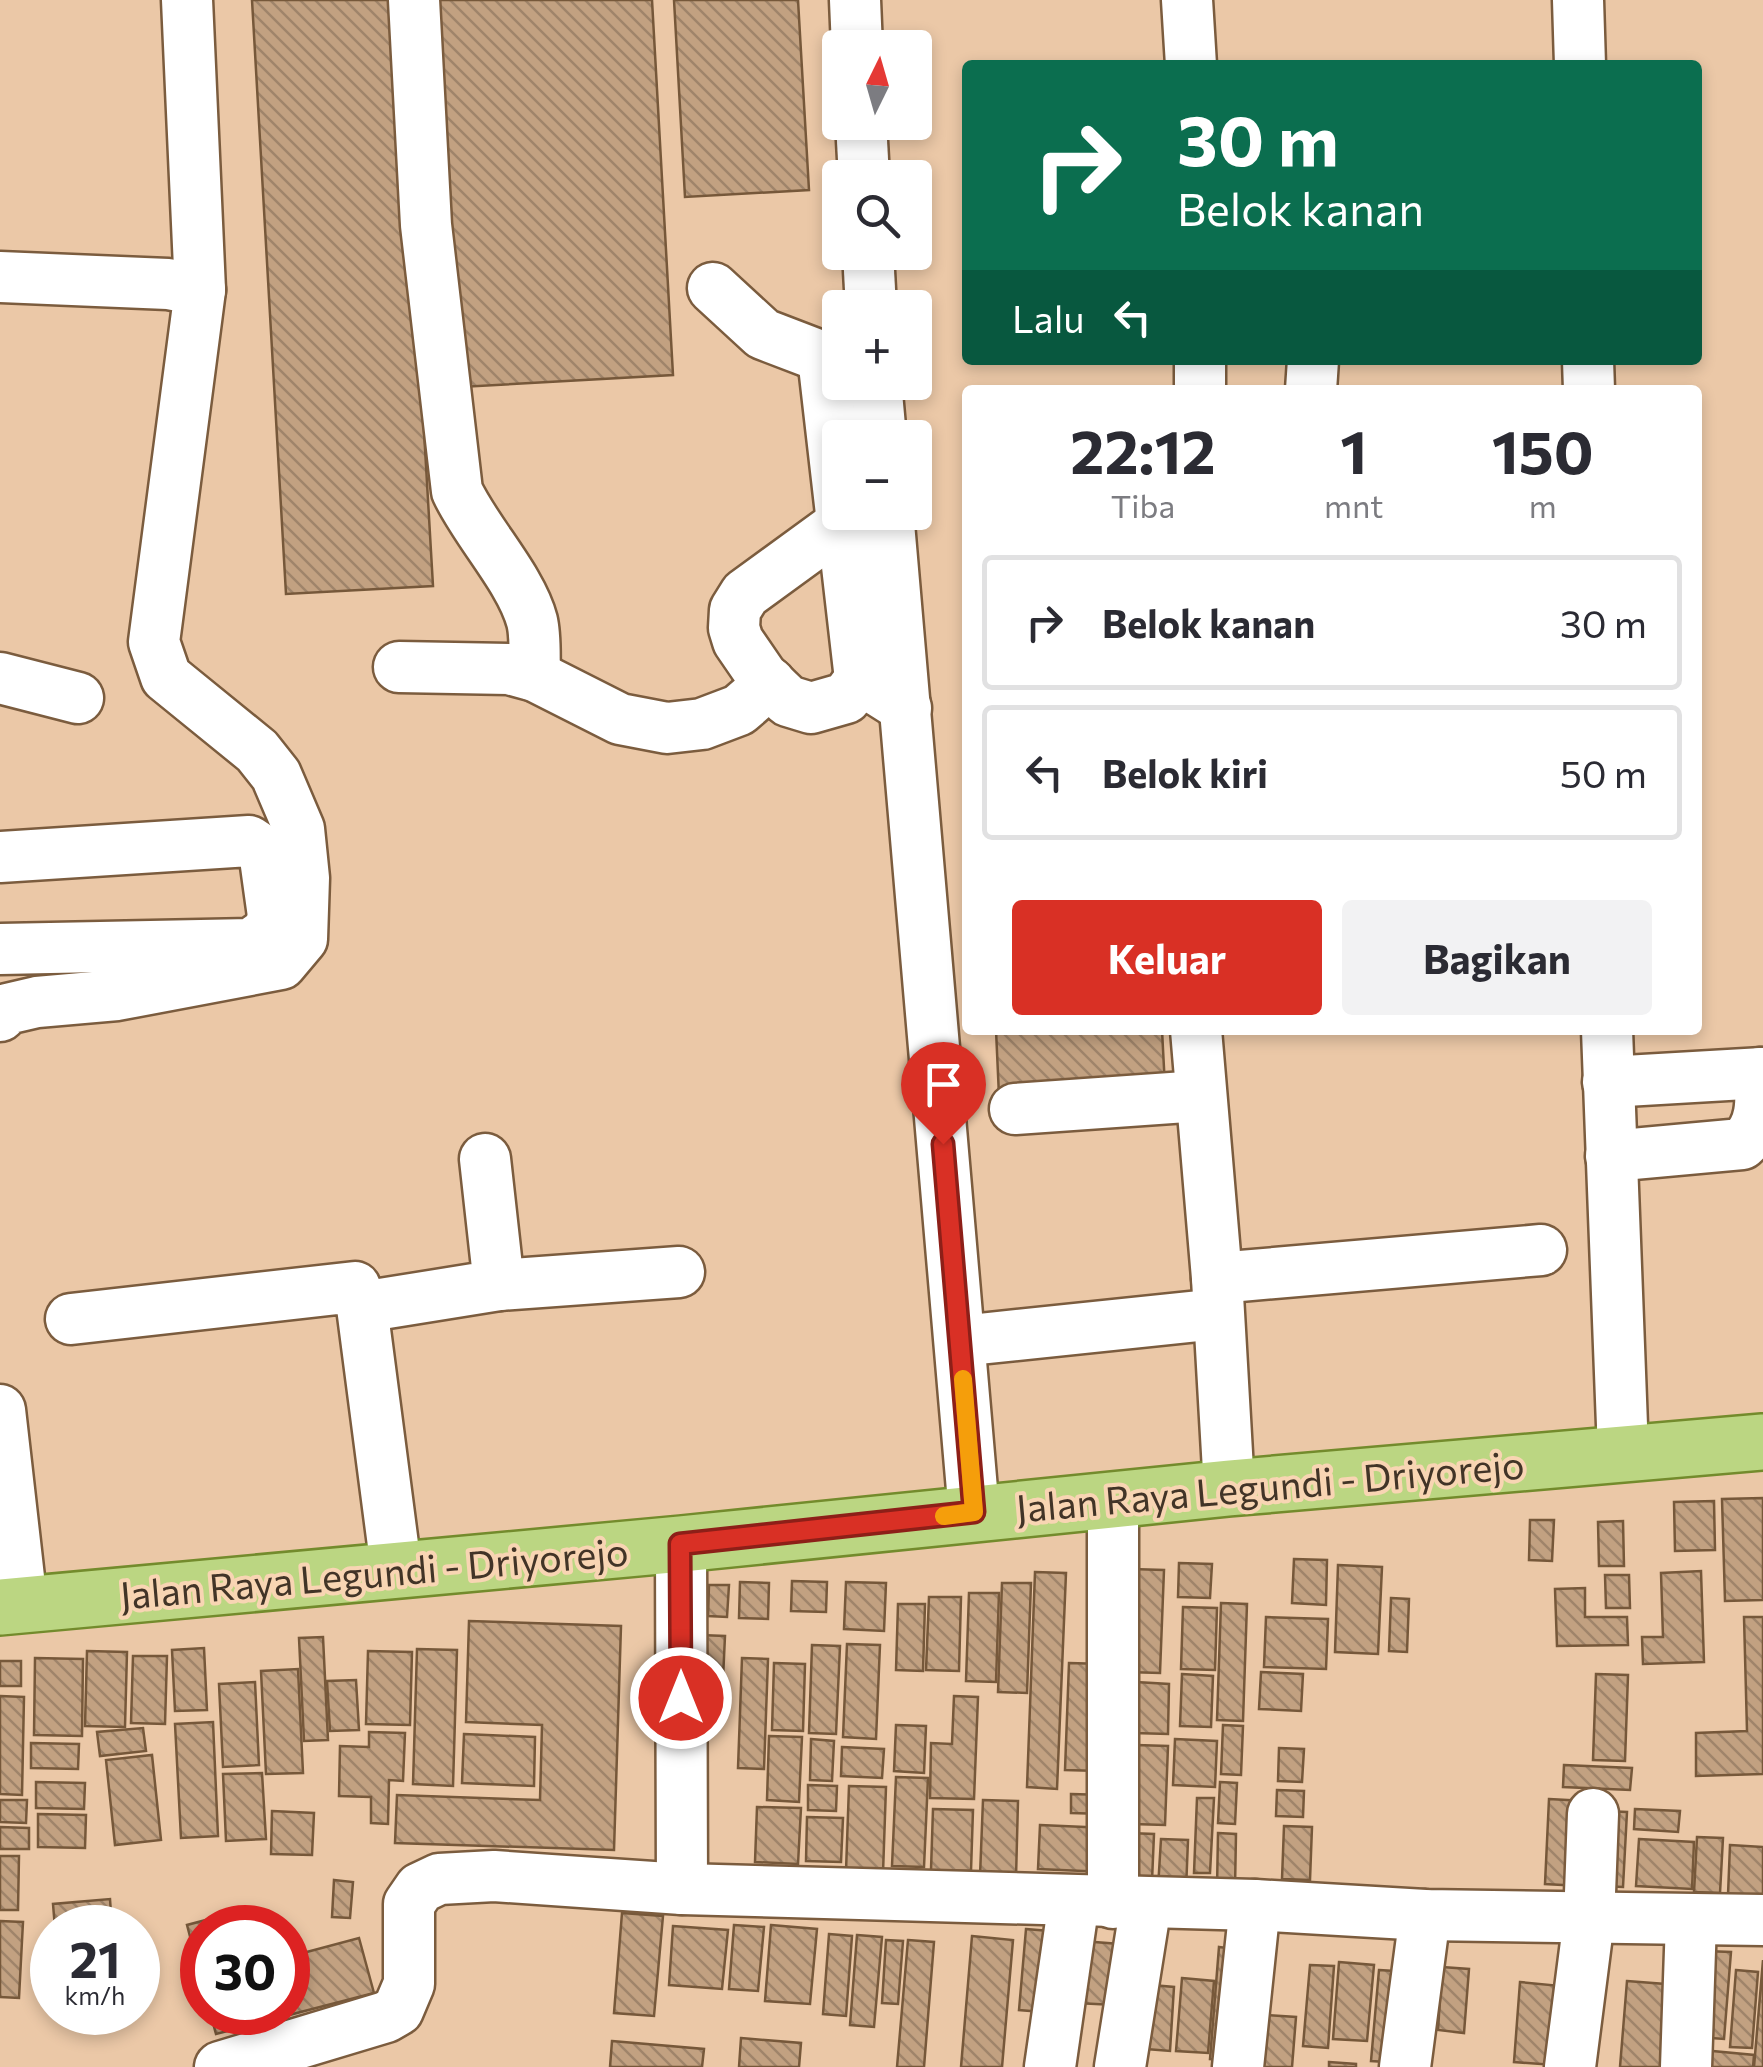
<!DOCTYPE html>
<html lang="id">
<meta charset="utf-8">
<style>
:root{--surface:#fff;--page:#f2f2f3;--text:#2b2b33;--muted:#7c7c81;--line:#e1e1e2;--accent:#d93025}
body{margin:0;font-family:Commissioner,sans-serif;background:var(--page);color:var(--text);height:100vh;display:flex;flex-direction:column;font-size:38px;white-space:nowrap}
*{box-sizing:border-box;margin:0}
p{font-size:32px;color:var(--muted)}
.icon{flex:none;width:55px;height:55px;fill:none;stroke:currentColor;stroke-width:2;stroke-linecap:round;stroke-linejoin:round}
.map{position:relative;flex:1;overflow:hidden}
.details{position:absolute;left:962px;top:385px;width:740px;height:650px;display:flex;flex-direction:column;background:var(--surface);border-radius:10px;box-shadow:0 5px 15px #0003}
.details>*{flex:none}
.banner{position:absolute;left:962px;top:60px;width:740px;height:305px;border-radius:10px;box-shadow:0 5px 15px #0003;background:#0b6e4f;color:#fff;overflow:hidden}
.needle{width:65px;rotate:5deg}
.tools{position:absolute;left:822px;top:30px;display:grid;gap:20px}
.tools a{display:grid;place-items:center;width:110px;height:110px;border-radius:10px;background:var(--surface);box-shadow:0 5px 15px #0003;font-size:50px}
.speed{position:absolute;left:30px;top:1905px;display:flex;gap:20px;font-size:50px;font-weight:700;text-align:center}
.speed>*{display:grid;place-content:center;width:130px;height:130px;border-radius:50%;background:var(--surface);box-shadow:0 5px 15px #0003;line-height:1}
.speed small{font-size:25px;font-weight:400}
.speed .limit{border:15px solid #d22;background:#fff;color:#111}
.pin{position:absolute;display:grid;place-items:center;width:85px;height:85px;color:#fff;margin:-102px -42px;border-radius:50% 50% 50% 0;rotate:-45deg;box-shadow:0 0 10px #0007}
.pin .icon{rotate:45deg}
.me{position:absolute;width:110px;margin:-55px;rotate:0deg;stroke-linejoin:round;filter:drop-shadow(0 0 8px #0008)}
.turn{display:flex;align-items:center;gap:35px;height:210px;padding:0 50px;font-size:45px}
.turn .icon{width:130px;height:130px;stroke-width:2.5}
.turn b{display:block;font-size:70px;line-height:85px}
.then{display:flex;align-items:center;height:95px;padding:0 50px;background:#0003;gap:20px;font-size:38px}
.eta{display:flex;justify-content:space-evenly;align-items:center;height:170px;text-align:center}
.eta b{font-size:60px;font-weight:700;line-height:70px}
.action{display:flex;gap:20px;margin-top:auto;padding:20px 50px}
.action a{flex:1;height:115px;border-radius:10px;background:var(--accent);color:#fff;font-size:40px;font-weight:700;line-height:115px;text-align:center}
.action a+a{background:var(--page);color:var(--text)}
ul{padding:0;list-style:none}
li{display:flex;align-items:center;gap:30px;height:135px;margin:0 20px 15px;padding:0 30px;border:5px solid var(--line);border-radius:10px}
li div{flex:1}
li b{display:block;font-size:38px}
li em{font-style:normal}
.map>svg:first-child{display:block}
.building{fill:url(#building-back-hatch);stroke:#76583a;stroke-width:2.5}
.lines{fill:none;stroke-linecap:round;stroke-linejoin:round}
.minor-casing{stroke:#7b5c3e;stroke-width:55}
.major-casing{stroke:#738b2c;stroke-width:60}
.minor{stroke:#fff;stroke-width:50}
.major{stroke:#bbd682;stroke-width:55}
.route-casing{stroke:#8d1f18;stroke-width:25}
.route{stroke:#d93025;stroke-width:18}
.slow{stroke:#f59e0b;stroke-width:18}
.labels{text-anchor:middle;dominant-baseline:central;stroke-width:8;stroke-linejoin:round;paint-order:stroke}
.street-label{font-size:38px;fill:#423427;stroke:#f8d5b3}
</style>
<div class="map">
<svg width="1763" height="2067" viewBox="0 0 1763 2067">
<defs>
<pattern id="building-back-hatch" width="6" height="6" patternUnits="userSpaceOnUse" patternTransform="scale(2.5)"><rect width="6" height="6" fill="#c2a181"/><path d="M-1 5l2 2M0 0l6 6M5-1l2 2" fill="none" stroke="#9f846a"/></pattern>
</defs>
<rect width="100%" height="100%" fill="#ebc8a7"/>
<g class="building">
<path d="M252,0H399L433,586L286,594Z"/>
<path d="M439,0H652L673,375L461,387Z"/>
<path d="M674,0H798L809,190L685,197Z"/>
<path d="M996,1030H1162L1165,1087L999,1096Z"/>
<path d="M1763,1498V1600L1725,1601L1722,1499Z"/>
<path d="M1714,1501L1715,1550L1675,1551L1674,1502Z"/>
<path d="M1530,1520H1554L1552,1561L1529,1560Z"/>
<path d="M1623,1521L1624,1566H1599L1598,1522Z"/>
<path d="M1294,1559L1327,1560L1326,1605L1292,1603Z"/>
<path d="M1179,1563L1212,1564L1210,1598L1178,1597Z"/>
<path d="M1338,1565L1382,1567L1378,1654L1335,1652Z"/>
<path d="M1131,1569L1164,1570L1160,1673L1127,1672Z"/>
<path d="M1701,1571L1704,1662L1643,1664L1642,1637H1663L1661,1573Z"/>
<path d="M1035,1572L1066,1573L1057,1789L1027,1787Z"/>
<path d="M1605,1575H1629L1630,1608H1606Z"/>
<path d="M792,1581L827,1582L826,1612L791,1611Z"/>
<path d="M740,1582L769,1583L768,1619L739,1618Z"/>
<path d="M846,1582L886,1583L884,1631L844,1629Z"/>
<path d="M1002,1583H1031L1027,1693L998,1692Z"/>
<path d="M709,1585H729L727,1617L708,1616Z"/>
<path d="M1585,1588V1617H1627L1628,1645L1557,1646L1555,1589Z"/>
<path d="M969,1593H999L996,1682L966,1681Z"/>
<path d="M929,1597H961L959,1671L926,1670Z"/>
<path d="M1391,1598L1409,1599L1407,1652L1389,1651Z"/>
<path d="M1221,1603L1247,1604L1243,1721L1217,1720Z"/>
<path d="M898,1604H925L923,1671L896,1670Z"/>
<path d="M1183,1607L1217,1608L1215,1670L1181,1669Z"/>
<path d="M1266,1617L1328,1619L1326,1669L1264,1667Z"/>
<path d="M1744,1617H1763V1774L1696,1776V1733L1747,1731Z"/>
<path d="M469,1621L621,1626L614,1850L395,1843L397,1795L540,1800L542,1725L466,1722Z"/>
<path d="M700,1635L725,1636L721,1721L696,1720Z"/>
<path d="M323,1637L328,1740L304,1741L299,1638Z"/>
<path d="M847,1644L880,1645L876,1739L843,1737Z"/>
<path d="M812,1645L840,1646L836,1734L809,1733Z"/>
<path d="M204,1648L207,1710L175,1711L172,1650Z"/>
<path d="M417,1649L457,1650L453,1786L413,1784Z"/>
<path d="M87,1651L127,1652L125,1727L85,1726Z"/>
<path d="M368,1651L412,1652L410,1725L366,1724Z"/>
<path d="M133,1656H167L165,1724L131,1723Z"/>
<path d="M35,1658L83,1659L82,1736L34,1735Z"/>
<path d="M742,1658L768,1659L764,1769L738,1768Z"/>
<rect x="0" y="1661" width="21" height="25"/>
<path d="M774,1663L805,1664L803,1731L772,1730Z"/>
<path d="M1069,1663L1103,1664L1099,1771L1065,1770Z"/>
<path d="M298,1669L303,1773L266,1774L261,1671Z"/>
<path d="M1261,1672L1303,1674L1301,1711L1259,1709Z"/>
<path d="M1182,1674L1213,1676L1211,1727L1180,1726Z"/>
<path d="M1596,1674L1628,1675L1625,1761L1593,1760Z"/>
<path d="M356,1680L359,1730L330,1731L327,1681Z"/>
<path d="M255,1682L259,1765L223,1767L219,1684Z"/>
<path d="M1136,1682L1169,1684L1168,1734L1134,1733Z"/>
<path d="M0,1696L24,1697L22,1795L0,1794Z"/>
<path d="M954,1696L978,1697L974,1799L930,1798L931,1743L952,1744Z"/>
<path d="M213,1722L218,1836L181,1838L175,1724Z"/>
<path d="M896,1725L926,1726L924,1773L894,1771Z"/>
<path d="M1223,1725L1243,1726L1241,1775L1221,1774Z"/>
<path d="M143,1728L146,1751L100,1756L97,1732Z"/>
<path d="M369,1732L405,1733L403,1781L389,1780L388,1824L371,1823V1797L339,1796L340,1746L369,1747Z"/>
<path d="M464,1734L535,1737L534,1786L462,1783Z"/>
<path d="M769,1736L802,1737L799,1802L767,1800Z"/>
<path d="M811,1739L834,1741L832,1781L810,1780Z"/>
<path d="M1175,1739L1217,1741L1215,1787L1173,1785Z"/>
<path d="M31,1743L79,1744L78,1769L31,1768Z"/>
<path d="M1136,1745L1168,1746L1165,1825L1133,1824Z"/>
<path d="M842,1747L884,1749L882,1778L841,1776Z"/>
<path d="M1279,1748L1304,1749L1302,1782L1278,1781Z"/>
<path d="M152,1755L161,1840L115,1845L106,1760Z"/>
<path d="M1564,1765L1632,1768L1630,1790L1563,1787Z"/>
<path d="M262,1773L266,1839L226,1841L223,1774Z"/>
<path d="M896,1777L928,1778L924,1867L892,1866Z"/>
<path d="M36,1782L85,1783L84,1809L36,1808Z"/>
<path d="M1220,1782L1237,1783L1235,1824L1218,1823Z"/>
<path d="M808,1785L837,1786L836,1811L808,1810Z"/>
<path d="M849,1786L886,1787L883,1873L846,1871Z"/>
<path d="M1277,1790L1304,1791L1303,1817L1276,1816Z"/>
<path d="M1071,1794L1105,1795V1814L1071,1813Z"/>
<path d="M1197,1798H1214L1210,1873H1194Z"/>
<path d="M1549,1799L1585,1801L1580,1886L1545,1884Z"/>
<path d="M0,1800H27L26,1823L0,1822Z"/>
<path d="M983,1800L1018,1801L1016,1878L980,1876Z"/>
<path d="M757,1807L801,1808L798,1864L755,1862Z"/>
<path d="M933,1809L973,1810L971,1871L931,1870Z"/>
<path d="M1635,1809L1680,1811L1678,1832L1634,1829Z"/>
<path d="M272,1811L314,1813L312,1855L271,1854Z"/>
<path d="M1605,1811L1627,1812L1623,1887L1602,1886Z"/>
<path d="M38,1814L86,1815L85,1848L38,1847Z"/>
<path d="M807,1817L843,1818L841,1862L806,1861Z"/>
<path d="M1040,1825L1107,1828L1106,1872L1038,1869Z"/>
<path d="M1284,1826L1312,1827L1310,1880L1282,1879Z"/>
<path d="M0,1827L29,1828V1849H0Z"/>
<path d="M1129,1833L1154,1834L1152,1881L1128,1880Z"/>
<path d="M1218,1833L1236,1834L1235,1888H1217Z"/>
<path d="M1697,1837L1723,1838L1720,1893L1694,1892Z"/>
<path d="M1161,1839L1188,1840L1186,1890L1158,1888Z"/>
<path d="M1639,1839L1694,1842L1692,1889L1636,1886Z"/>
<path d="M1730,1845L1763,1847V1897L1728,1895Z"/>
<path d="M0,1856H19L18,1910H0Z"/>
<path d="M334,1880L353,1882L350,1918L332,1917Z"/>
<path d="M110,1899L112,1928H55L53,1904Z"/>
<path d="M251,1908L256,1928H202V1970L199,1971L187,1925Z"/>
<path d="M622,1913L663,1916L654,2016L614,2013Z"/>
<path d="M0,1921L23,1922L19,1998L0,1997Z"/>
<path d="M734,1925L764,1927L758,1991L729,1989Z"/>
<path d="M771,1925L817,1929L810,2004L765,2001Z"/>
<path d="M673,1926L728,1930L722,1989L669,1985Z"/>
<path d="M1026,1929L1061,1932L1054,2013L1019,2010Z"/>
<path d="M829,1934L852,1936L846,2016L823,2014Z"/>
<path d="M857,1935L882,1937L874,2027L850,2025Z"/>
<path d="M972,1936L1013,1940L1002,2067H961Z"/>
<path d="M359,1938L374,1993L216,2034L210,2012H288V1957Z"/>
<path d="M886,1940L903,1941L898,2004L882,2003Z"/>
<path d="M908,1940L934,1942L924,2067H897Z"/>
<path d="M1082,1941L1119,1944L1114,2005L1077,2003Z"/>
<path d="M1219,1947L1243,1950L1234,2061L1210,2059Z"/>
<path d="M1705,1951L1731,1952L1724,2039L1698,2037Z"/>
<path d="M1763,1960V2067H1754Z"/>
<path d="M1339,1962L1374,1965L1367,2041L1333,2039Z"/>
<path d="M1310,1965L1334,1966L1328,2048L1303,2046Z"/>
<path d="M1442,1967L1469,1969L1464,2033L1438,2030Z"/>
<path d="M1379,1970L1411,1972L1403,2063L1371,2061Z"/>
<path d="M1736,1970L1758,1972L1752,2048L1730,2047Z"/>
<path d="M1182,1978L1214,1981L1208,2053L1176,2051Z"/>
<path d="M1627,1981L1678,1985L1671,2067H1620Z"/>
<path d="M1520,1982L1561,1986L1554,2065L1514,2062Z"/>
<path d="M1140,1984L1174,1987L1170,2051L1134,2048Z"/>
<path d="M63,2012H101V2017L63,2020Z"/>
<path d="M1254,2014L1296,2017L1292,2067H1249Z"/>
<path d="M741,2038L801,2043L799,2067H739Z"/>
<path d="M612,2041L704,2049L702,2067H610Z"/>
<path d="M1702,2050L1754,2055L1753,2067H1701Z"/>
<path d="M1329,2062L1356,2064V2067H1329Z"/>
</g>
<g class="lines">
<g class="minor-casing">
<g id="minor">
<path d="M187,0L200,290"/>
<path d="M414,0L426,225L457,491C476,532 521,579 532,621C536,637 534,659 535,676"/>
<path d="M855,0L857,48"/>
<path d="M1187,0L1191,65"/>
<path d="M1578,0L1580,65"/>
<path d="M861,122L864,178"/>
<path d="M868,252L871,308"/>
<path d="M0,277L168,284L200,290L154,642L166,677L257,751L276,775L299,829L304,878L302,939L281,964L117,995L37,1002L7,1009L0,1016"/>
<path d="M713,288L763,334L823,357H840"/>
<path d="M823,357L860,679"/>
<path d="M1200,360V390"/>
<path d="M1588,360L1589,390"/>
<path d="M876,382L881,438"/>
<path d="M1311,390L1313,360"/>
<path d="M888,512L974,1513"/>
<path d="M841,524L745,594L735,610L734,628L738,641L762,676L788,701L811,708L846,698L860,679L906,708"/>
<path d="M399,667L509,669L535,676L620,719L667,728L702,724L739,710L770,683"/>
<path d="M0,678L78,698"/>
<path d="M0,857L249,841L264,851L273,916L269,931L251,944L0,949"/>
<path d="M1196,1030L1217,1278L1229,1488"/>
<path d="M1607,1030L1623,1452"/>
<path d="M1608,1082L1763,1073"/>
<path d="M1015,1109L1200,1096"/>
<path d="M1611,1156L1742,1144C1763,1126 1761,1100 1760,1073"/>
<path d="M1217,1278L1541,1250"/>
<path d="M499,1285L679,1272"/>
<path d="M362,1307L499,1285L485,1159"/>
<path d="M71,1319L355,1287L362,1307L396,1568"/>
<path d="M960,1341L1218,1314"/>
<path d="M0,1410L22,1604"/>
<path d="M1113,1500V1903"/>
<path d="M681,1544L682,1889"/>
<path d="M220,2067L386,2017L398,2010L409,1984V1904L420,1888L439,1879L494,1876L682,1889L1255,1905L1425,1915L1763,1920"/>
<path d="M1050,2067L1074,1901"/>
<path d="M1120,2067L1146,1904"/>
<path d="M1238,2067L1255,1905"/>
<path d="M1405,2067L1425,1915"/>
<path d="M1570,2067L1589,1919L1593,1814"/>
<path d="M1686,2067L1691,1921"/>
</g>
</g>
<g class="major-casing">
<path id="major" d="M0,1607L681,1544L1229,1488L1763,1442"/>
</g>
<use href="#minor" class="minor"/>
<use href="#major" class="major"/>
</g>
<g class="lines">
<g class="route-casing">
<path id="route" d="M681,1698L680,1544L974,1512L943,1144"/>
</g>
<use href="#route" class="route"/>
<path class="slow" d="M944,1516L974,1512L963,1379"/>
</g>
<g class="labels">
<g class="street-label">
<text transform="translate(1270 1485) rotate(-5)">Jalan Raya Legundi - Driyorejo</text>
<text transform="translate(374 1572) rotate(-5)">Jalan Raya Legundi - Driyorejo</text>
</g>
</g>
</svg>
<div class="tools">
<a><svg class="needle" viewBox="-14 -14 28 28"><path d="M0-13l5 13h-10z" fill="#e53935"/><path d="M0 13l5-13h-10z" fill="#7c7c81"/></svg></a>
<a><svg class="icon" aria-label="search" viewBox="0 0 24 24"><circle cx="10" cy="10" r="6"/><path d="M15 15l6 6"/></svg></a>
<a>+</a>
<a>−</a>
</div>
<div class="speed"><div>21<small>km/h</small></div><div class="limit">30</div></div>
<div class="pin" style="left:943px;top:1144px;background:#d93025"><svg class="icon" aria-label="arrive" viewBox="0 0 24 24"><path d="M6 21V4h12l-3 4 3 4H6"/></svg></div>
<svg class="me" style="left:681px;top:1698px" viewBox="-20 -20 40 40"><circle r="17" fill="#d93025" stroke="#fff" stroke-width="3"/><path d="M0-11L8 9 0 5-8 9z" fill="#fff"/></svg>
<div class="banner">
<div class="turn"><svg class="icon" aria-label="right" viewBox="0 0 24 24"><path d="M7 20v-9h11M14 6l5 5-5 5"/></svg><div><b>30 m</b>Belok kanan</div></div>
<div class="then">Lalu<svg class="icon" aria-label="left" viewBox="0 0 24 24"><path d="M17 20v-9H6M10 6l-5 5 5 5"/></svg></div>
</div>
<section class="details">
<div class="eta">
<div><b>22:12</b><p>Tiba</p></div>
<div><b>1</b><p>mnt</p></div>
<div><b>150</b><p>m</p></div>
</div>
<ul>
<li><svg class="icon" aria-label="right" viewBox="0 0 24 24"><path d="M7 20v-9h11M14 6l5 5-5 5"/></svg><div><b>Belok kanan</b></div><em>30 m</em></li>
<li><svg class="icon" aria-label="left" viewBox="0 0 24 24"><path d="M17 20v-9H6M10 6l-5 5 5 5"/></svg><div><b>Belok kiri</b></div><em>50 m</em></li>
</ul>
<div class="action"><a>Keluar</a><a>Bagikan</a></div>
</section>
</div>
